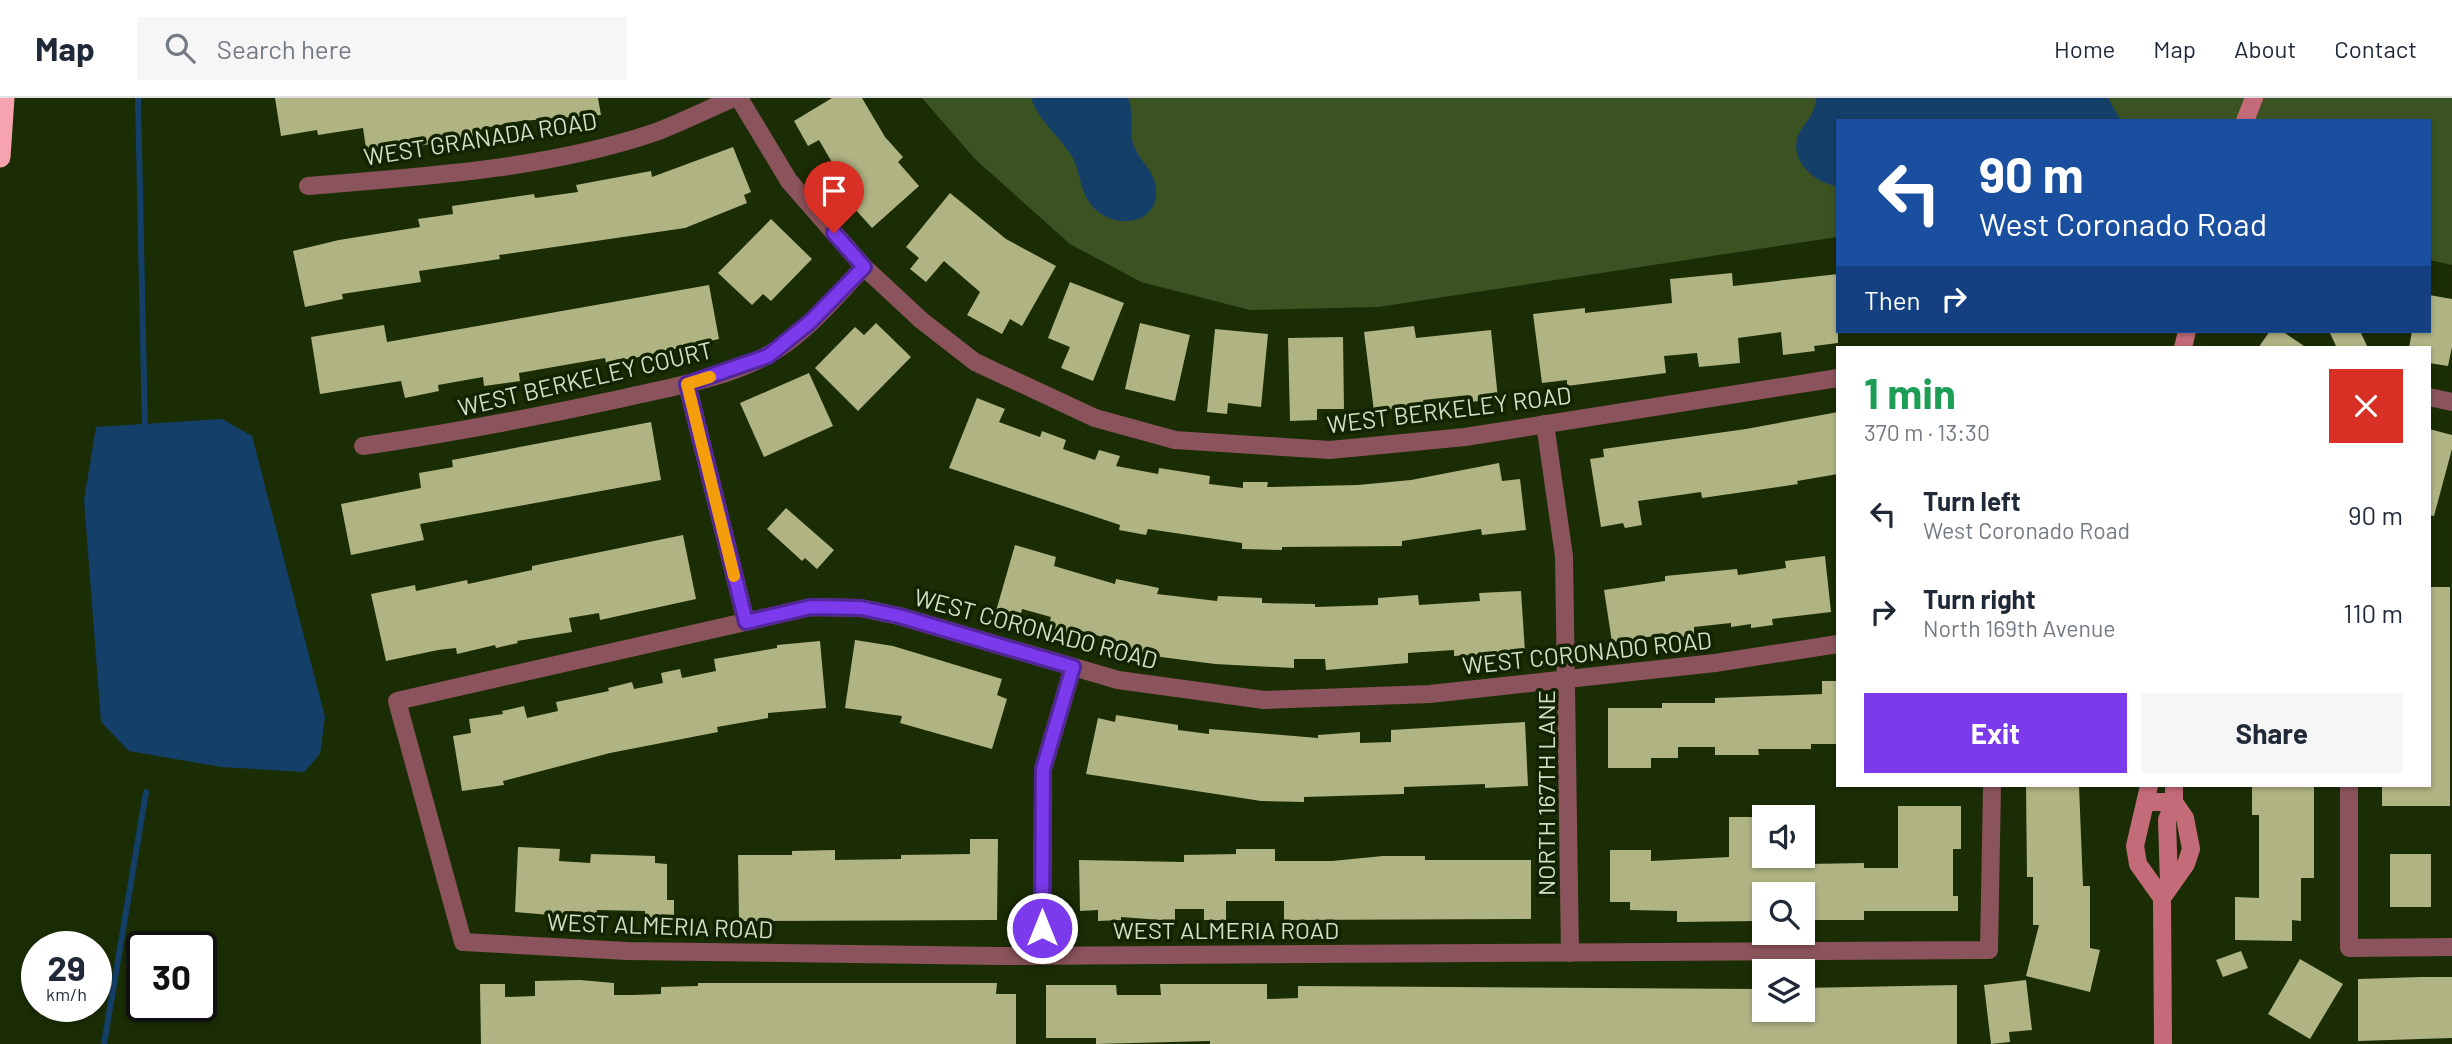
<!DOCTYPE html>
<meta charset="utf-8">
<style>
:root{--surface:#fff;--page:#f6f6f7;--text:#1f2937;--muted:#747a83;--line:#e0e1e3;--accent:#7c3aed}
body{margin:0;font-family:Barlow,sans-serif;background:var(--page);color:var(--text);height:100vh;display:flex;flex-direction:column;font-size:26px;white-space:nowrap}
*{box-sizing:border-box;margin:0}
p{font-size:23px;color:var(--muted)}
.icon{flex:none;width:38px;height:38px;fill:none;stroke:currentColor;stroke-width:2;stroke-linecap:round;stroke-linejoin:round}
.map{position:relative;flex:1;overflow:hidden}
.panel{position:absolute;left:1836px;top:248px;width:595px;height:441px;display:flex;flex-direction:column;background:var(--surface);border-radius:0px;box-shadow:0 2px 5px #0004}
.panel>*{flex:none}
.guide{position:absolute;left:1836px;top:21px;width:595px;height:214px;border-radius:0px;box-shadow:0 2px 5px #0004;background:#1a4fa0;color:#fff;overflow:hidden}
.buttons{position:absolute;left:1752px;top:707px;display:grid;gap:14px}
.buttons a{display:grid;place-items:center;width:63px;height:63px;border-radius:0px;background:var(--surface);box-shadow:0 2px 5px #0004;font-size:35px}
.speed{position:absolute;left:21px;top:833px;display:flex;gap:14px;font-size:35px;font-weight:700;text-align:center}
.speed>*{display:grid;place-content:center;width:91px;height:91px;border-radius:50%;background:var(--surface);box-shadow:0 2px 5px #0004;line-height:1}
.speed small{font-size:18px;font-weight:400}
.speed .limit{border:4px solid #111;border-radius:10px;background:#fff;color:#111}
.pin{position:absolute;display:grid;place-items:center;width:60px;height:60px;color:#fff;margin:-72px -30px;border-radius:50% 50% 50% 0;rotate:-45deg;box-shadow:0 0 7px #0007}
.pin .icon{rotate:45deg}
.me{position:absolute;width:77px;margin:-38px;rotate:0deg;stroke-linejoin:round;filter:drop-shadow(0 0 5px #0008)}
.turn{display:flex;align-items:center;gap:24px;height:147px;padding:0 28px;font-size:32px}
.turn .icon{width:91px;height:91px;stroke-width:2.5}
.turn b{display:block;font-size:49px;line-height:60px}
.then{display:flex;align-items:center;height:66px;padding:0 28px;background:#0003;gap:14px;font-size:26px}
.round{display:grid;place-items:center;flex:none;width:74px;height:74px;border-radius:0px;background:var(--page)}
.headline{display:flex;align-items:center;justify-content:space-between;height:119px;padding:0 28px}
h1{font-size:42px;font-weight:700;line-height:52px;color:#1e9e55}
.action{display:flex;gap:14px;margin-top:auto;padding:14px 28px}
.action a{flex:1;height:80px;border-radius:0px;background:var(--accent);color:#fff;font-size:28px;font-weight:700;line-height:80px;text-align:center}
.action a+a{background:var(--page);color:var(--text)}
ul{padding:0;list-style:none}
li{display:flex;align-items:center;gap:21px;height:98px;padding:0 28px}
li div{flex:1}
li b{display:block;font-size:26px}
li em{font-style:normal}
header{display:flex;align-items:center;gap:42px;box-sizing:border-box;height:98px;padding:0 35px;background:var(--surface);border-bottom:2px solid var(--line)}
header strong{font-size:33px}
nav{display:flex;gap:38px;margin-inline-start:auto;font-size:24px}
.search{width:490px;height:63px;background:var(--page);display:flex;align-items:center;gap:18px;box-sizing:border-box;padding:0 24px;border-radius:0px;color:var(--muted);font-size:26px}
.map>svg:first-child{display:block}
.green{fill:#3b5323}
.water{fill:#143f69}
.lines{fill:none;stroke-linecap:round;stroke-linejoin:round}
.stream{stroke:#143f69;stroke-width:6}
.building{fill:#b0b382}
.street{stroke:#8b535b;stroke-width:18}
.secondary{stroke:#c46b79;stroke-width:18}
.highway{stroke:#f7a3af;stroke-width:21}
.route-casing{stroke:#51269a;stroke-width:18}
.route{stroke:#7c3aed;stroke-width:12}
.slow{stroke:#f59e0b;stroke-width:12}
.labels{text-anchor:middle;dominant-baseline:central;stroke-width:7;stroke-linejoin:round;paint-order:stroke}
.street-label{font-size:24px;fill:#d2dec8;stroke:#122300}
</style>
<header>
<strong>Map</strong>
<div class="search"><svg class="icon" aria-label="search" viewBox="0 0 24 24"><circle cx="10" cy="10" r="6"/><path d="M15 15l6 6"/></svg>Search here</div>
<nav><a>Home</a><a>Map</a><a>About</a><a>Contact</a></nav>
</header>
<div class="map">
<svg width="2452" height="946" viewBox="0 0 2452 946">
<rect width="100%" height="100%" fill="#1b2d05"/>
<path class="green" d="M922,0H2452V167L2429,162V23H1838L1837,139L1378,209L1250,212L1141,184L1070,146L975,61Z"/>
<g class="water">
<path d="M1031,0H1128C1135,15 1128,32 1134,48C1139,62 1152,71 1155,85C1164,124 1119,134 1095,111C1080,98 1081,73 1071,57C1058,36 1039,24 1031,0Z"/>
<path d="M1816,0H2108L2121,23H1838L1837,88C1817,86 1791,65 1797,41C1802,25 1816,18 1816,0Z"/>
<path d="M222,321L252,338L325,619L320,656L304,674L221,669L129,653L101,624L84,402L96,329Z"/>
</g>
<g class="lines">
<g class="stream">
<path d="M138,0L145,334"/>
<path d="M104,946L146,694"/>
</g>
</g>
<g class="building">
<path d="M275,0H598L601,17L520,23L481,31L482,37L367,57L363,30L318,37L317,32L281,38Z"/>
<path d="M832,0H862L885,39L903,59L898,64L919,88L872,130L837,91L844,85L819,42L808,48L794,23Z"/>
<path d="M733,49L751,94L744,97L747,105L685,130L499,157L500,161L419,173L421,184L342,196L343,201L305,209L293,153L339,142L420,129L418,121L453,116L452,108L534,96L535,100L578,94L576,87L651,73L652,79Z"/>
<path d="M950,95L1006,141L1056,168L1022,228L1010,221L1002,236L967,217L980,194L944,163L926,184L910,171L919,160L906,149Z"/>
<path d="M771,121L812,161L771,203L763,196L752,207L718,175Z"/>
<path d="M1732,175L1733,188L1838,176V245L1814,248L1815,253L1783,257L1781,234L1738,240L1740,265L1699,269L1697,255L1664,258L1666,275L1567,288V282L1542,285L1533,216L1585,210V215L1672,205L1670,181Z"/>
<path d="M1070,184L1124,205L1093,283L1061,270L1070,249L1048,240Z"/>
<path d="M709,187L719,241L639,259L606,265L605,260L519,275L520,283L484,288L483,279L438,287L439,293L405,300L401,283L320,296L311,239L384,227L387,244Z"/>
<path d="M2429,197L2452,201V249L2448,268L2429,265V250H2409L2412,233H2429Z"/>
<path d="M876,225L911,259L858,313L815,270L855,229L864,237Z"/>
<path d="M1140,225L1190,237L1175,303L1125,291Z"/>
<path d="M1414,228L1416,240L1491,232L1498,301L1470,304L1469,297L1423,302L1425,311L1392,316V311L1374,313L1364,234Z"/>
<path d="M1215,231L1268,236L1261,309L1228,305L1227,316L1207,314Z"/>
<path d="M2270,233H2282L2307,250H2258Z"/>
<path d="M2329,233H2360L2368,250H2337Z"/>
<path d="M1343,239L1344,311H1317V322L1290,323L1288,240Z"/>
<path d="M809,275L833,328L764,359L740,305Z"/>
<path d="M977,300L1005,311L999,324L1040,339L1042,333L1066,342L1063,351L1095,362L1099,352L1120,358L1116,368L1158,376L1159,370L1210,378L1209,386L1243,390V384H1268L1267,389L1358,387L1411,382L1499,365L1502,383L1520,381L1526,432L1482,437L1481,431L1402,443V448L1282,449V452L1242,451V445L1148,431L1146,437L1119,432L1120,427L949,370Z"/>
<path d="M1838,314V376L1797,383L1798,386L1702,400L1701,394L1638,403L1642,427L1625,430L1623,425L1601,429L1590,361L1604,359L1603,351L1746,331Z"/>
<path d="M651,324L661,382L420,426L424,442L351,457L341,406L421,390L419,375L453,369L452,362Z"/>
<path d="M2429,331L2452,337V351L2434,418L2429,417Z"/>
<path d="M786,410L834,452L817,471L805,460L802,463L767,431Z"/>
<path d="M683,437L696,501L600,522L599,515L569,520L572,534L517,543L518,545L496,550L495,547L457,556L456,550L438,552L386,563L371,496L415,487L416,493L467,482L468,486L532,472V468Z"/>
<path d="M1015,447L1056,459L1054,468L1115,486L1116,481L1159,490L1157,496L1217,503L1218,498L1262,500V505L1315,506V509L1378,507V500L1418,497L1419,507L1480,503L1479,495L1521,493L1525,554L1454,558V552L1408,555V565L1326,572L1325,561H1294V570L1215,566L1161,559L1102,545L1103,539L1071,530L1069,536L1048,530L1051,519L1022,511L1020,520L996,513Z"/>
<path d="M1825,458L1831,514L1772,521L1773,527L1751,530V526L1731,529V525L1694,529V538L1669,540V536L1612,544L1604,492L1665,483V478L1737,471L1738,477L1786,470L1785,463Z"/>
<path d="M2429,489H2450V708H2382V688H2429Z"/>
<path d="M855,542L893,548L1002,581L997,597L1007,601L992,651L900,625L902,618L845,610Z"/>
<path d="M820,543L826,610L768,615V620L717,629L718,634L610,655L503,683L504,687L462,693L453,638L471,635L469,621L503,616L502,613L524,608L527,620L558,613L556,604L609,593L608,590L632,584L634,591L663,585L661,575L680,571L682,580L716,573L714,561L777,550V547Z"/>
<path d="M1822,583H1838V646H1811V651H1758L1759,657H1715V649H1678V660H1651V670H1608V610H1662V605H1715V600L1822,596Z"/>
<path d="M1116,617L1178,627V632L1209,636V631L1318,640V637L1360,634V645L1391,644V632L1525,624L1528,688L1485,690V686L1404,689V696L1304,699V704L1261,703L1086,676L1098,620L1115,624Z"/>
<path d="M2026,688H2079L2083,788H2090V850L2100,852L2090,894L2026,878L2039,827H2033V779H2027Z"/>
<path d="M2252,688H2314V780H2301V823L2292,822V843L2235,842V799L2259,800V717H2252Z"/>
<path d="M1898,708H1961V751H1953V798H1958V813H1864V822H1802V796H1757V823L1677,824V813L1630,812V804H1610V752H1651V763L1729,759V719H1757V767L1864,765V770H1898Z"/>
<path d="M970,741H998L997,822L739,823L738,757H792V753L835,752V762L901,761V757L970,756Z"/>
<path d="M518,749L560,751L559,763L590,765L591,756L655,758V765L667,766V802H674V824H645V813L597,812L596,821L515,814Z"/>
<path d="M1236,751H1275V763H1332L1383,758H1425V762H1531V821L1284,822V803H1226V822H1204V811H1175V823L1121,819V822L1098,823V812L1080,813L1079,762L1184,764V757L1236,756Z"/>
<rect x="2390" y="756" width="41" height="53"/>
<path d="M2241,853L2248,870L2223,879L2216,862Z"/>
<path d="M2300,861L2343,886L2310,941L2268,916Z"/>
<path d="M2421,879H2452V940L2358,943V881Z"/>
<path d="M580,882L614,885V897H634L661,896V889L698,888V885H997L996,896H1016V946H481L480,886H505V899L535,898V883Z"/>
<path d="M2026,882L2032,932L2009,934L2010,944L1991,946L1984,887Z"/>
<path d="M1160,886H1267V901L1298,900V888L1758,891V912H1802V890L1957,887V946H1210V943L1096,946V940H1046V887H1116L1117,897H1161Z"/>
</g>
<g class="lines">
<g class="street">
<path d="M739,0L789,83L864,169L921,222L975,264L1095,320L1175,342L1330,352L1465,339L1838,280"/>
<path d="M308,88C421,79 548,71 656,34C682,24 708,11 734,0"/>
<path d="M687,286L746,524"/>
<path d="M2429,299L2452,304"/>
<path d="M1545,326L1564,458L1570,855"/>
<path d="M363,348C451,335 537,319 624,300C671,289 723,281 766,258C804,238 835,199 864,169"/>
<path d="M1838,546L1715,565L1430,596L1264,602L1118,582L899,518L861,510L811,509L397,603L463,844L627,853L1000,858L1989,852L1992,688"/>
<path d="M2349,688V850L2452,849"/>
<path d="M1042,857L1043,671L1073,569"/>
</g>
<g class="secondary">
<path d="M2245,23L2254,0"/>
<path d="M2183,250L2187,233"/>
<path d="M2149,688L2135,748L2138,766L2162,800"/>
<path d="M2148,704H2174L2167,722L2169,786"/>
<path d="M2163,946L2162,800L2186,766L2191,751L2185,720L2174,704V688"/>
</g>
<path class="highway" d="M0,59L4,0"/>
</g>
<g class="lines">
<g class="route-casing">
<path id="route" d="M834,135L864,169L810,224L768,258L687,286L746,524L811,509L861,510L899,518L1073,569L1043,671L1042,830"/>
</g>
<use href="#route" class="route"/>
<path class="slow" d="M710,279L687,286L734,478"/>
</g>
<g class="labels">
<g class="street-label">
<text transform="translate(480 40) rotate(-9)">WEST GRANADA ROAD</text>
<text transform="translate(585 280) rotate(-13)">WEST BERKELEY COURT</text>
<text transform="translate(1449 311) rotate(-7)">WEST BERKELEY ROAD</text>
<text transform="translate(1036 530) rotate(15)">WEST CORONADO ROAD</text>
<text transform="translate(1587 554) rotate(-6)">WEST CORONADO ROAD</text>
<text transform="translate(1545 695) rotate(-90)">NORTH 167TH LANE</text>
<text transform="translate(660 827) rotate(2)">WEST ALMERIA ROAD</text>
<text x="1226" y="831">WEST ALMERIA ROAD</text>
</g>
</g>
</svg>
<div class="buttons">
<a><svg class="icon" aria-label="sound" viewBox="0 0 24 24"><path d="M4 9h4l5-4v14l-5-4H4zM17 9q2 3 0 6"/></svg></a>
<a><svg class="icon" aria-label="search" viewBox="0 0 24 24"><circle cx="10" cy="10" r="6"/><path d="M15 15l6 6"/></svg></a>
<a><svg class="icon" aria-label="layers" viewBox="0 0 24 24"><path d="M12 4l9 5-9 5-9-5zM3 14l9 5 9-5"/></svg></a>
</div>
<div class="speed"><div>29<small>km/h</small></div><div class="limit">30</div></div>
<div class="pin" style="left:834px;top:135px;background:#d93025"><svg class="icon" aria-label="arrive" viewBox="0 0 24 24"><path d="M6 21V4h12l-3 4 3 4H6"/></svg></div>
<svg class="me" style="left:1042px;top:830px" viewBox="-20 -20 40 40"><circle r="17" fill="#7c3aed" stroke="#fff" stroke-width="3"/><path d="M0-11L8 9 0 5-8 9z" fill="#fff"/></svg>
<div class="guide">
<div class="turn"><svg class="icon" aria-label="left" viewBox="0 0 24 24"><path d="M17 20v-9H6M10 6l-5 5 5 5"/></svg><div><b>90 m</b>West Coronado Road</div></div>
<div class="then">Then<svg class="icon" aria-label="right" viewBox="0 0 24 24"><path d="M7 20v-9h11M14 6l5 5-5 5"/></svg></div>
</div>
<section class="panel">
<div class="headline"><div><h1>1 min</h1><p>370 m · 13:30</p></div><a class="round" style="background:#d93025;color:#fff"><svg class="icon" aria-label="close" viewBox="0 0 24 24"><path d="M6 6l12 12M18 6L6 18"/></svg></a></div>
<ul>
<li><svg class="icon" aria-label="left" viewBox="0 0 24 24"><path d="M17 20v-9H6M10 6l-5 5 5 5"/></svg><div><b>Turn left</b><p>West Coronado Road</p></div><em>90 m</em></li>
<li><svg class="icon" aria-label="right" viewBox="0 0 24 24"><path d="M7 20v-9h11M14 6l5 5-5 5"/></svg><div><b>Turn right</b><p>North 169th Avenue</p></div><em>110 m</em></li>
</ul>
<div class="action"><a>Exit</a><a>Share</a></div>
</section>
</div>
